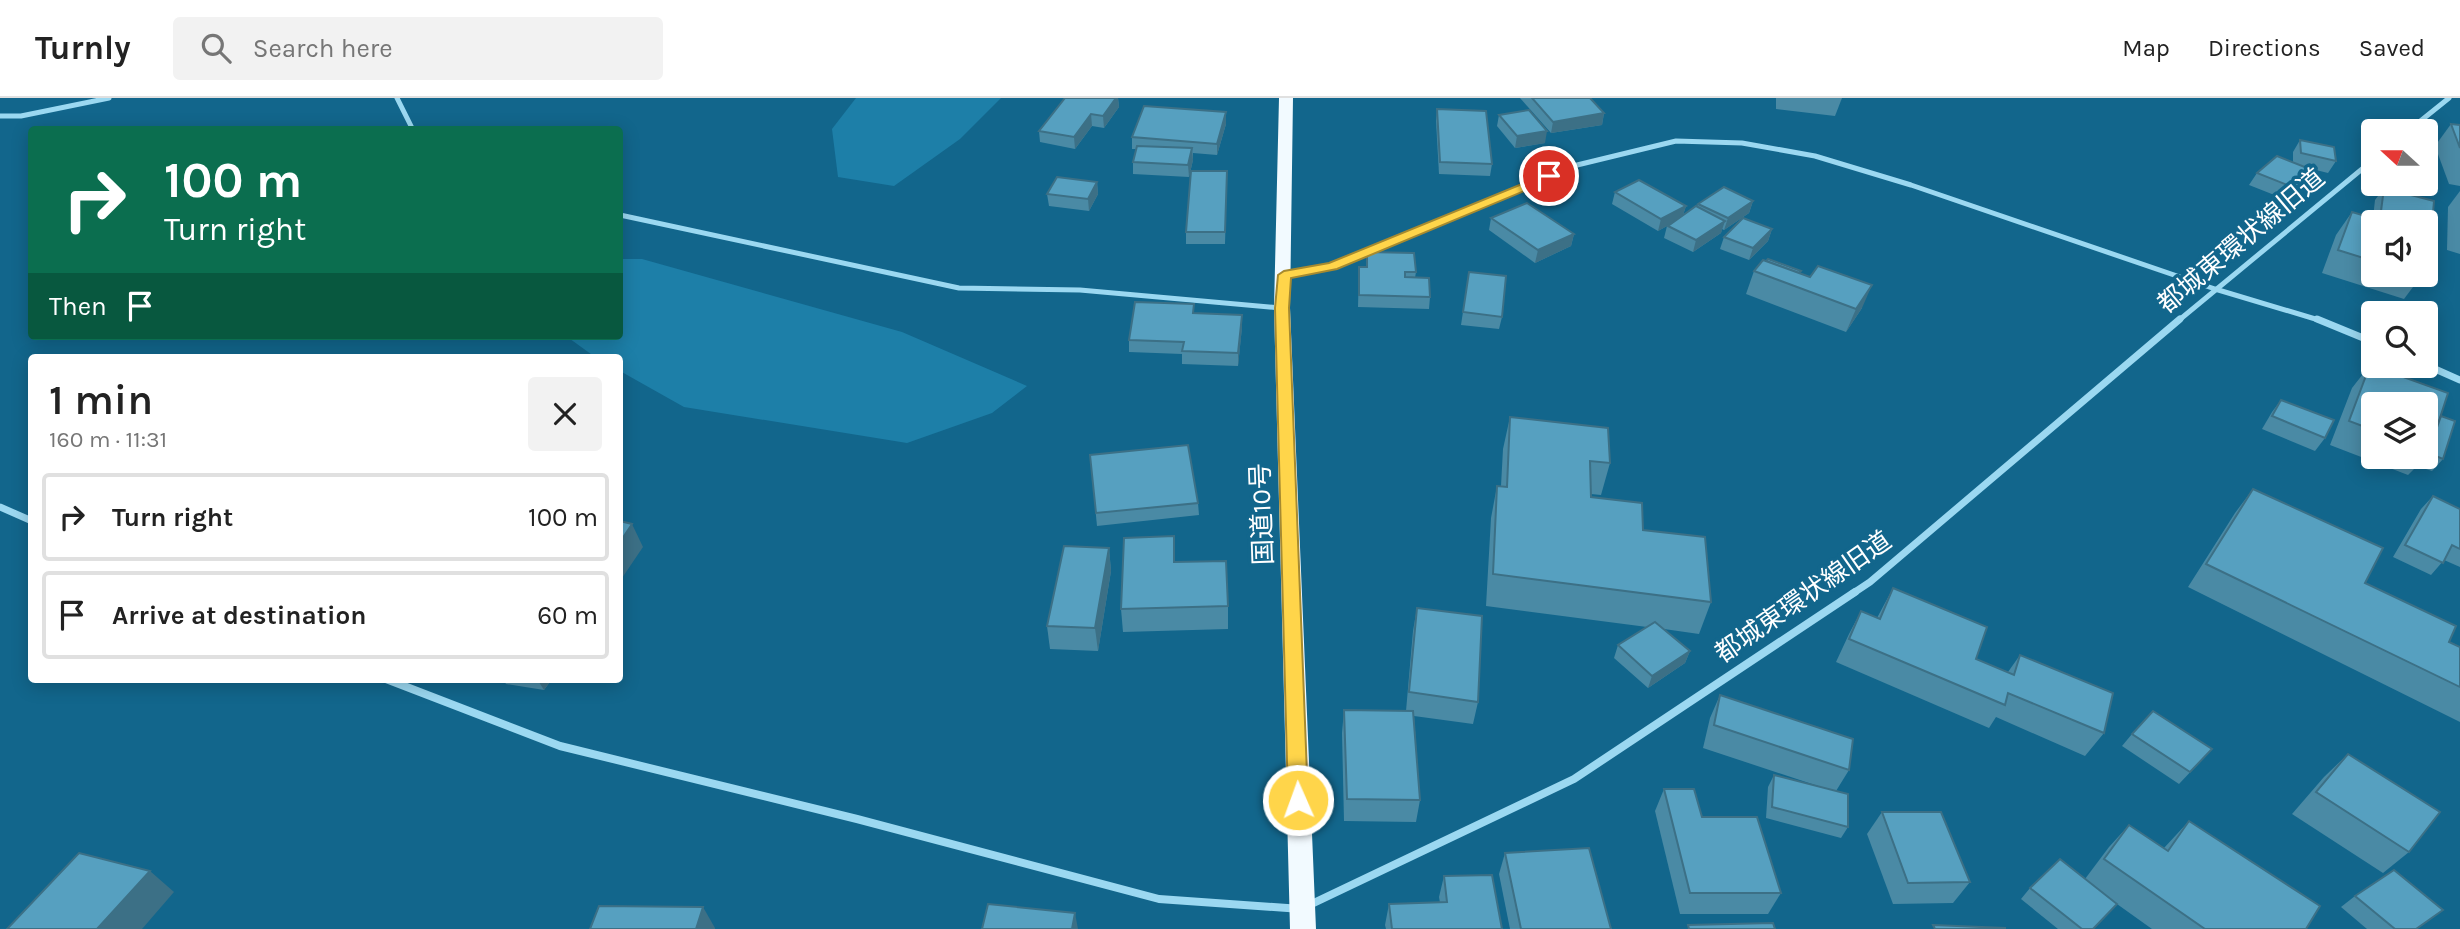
<!DOCTYPE html>
<meta charset="utf-8">
<style>
:root{--surface:#fff;--page:#f2f2f2;--text:#222;--muted:#767676;--line:#e0e0e0}
body{margin:0;font-family:Karla,"Noto Sans JP",sans-serif;background:var(--page);color:var(--text);height:100vh;display:flex;flex-direction:column;font-size:26px;white-space:nowrap}
*{box-sizing:border-box;margin:0}
p{font-size:23px;color:var(--muted)}
.icon{flex:none;width:38px;height:38px;fill:none;stroke:currentColor;stroke-width:2;stroke-linecap:round;stroke-linejoin:round}
.map{position:relative;flex:1;overflow:hidden}
.drawer{position:absolute;left:28px;top:256px;width:595px;height:329px;display:flex;flex-direction:column;background:var(--surface);border-radius:7px;box-shadow:0 4px 18px #0003}
.drawer>*{flex:none}
.hud{position:absolute;left:28px;top:28px;width:595px;height:214px;border-radius:7px;box-shadow:0 4px 18px #0003;background:#0b6e4f;color:#fff;overflow:hidden}
.needle{width:46px;rotate:291deg}
.tools{position:absolute;left:2361px;top:21px;display:grid;gap:14px}
.tools a{display:grid;place-items:center;width:77px;height:77px;border-radius:7px;background:var(--surface);box-shadow:0 4px 18px #0003;font-size:35px}
.pin{position:absolute;display:grid;place-items:center;width:60px;height:60px;color:#fff;margin:-30px;border:4px solid #fff;border-radius:50%;box-shadow:0 2px 7px #0007}
.me{position:absolute;width:77px;margin:-38px;rotate:358deg;stroke-linejoin:round;filter:drop-shadow(0 0 5px #0008)}
.turn{display:flex;align-items:center;gap:24px;height:147px;padding:0 21px;font-size:32px}
.turn .icon{width:91px;height:91px;stroke-width:2.5}
.turn b{display:block;font-size:49px;line-height:60px}
.then{display:flex;align-items:center;height:66px;padding:0 21px;background:#0003;gap:14px;font-size:26px}
.round{display:grid;place-items:center;flex:none;width:74px;height:74px;border-radius:7px;background:var(--page)}
.headline{display:flex;align-items:center;justify-content:space-between;height:119px;padding:0 21px}
h1{font-size:42px;font-weight:600;line-height:52px}
ul{padding:0;list-style:none}
li{display:flex;align-items:center;gap:21px;height:88px;margin:0 14px 10px;padding:0 7px;border:4px solid var(--line);border-radius:7px}
li div{flex:1}
li b{display:block;font-size:26px}
li em{font-style:normal}
header{display:flex;align-items:center;gap:42px;box-sizing:border-box;height:98px;padding:0 35px;background:var(--surface);border-bottom:2px solid var(--line)}
header strong{font-size:33px}
nav{display:flex;gap:38px;margin-inline-start:auto;font-size:24px}
.search{width:490px;height:63px;background:var(--page);display:flex;align-items:center;gap:18px;box-sizing:border-box;padding:0 24px;border-radius:7px;color:var(--muted);font-size:26px}
.map>svg:first-child{display:block}
.green{fill:#1d7fa8}
.lines{fill:none;stroke-linecap:round;stroke-linejoin:round}
.minor-far2{stroke:#9bd8f1;stroke-width:5}
.minor-far1{stroke:#9bd8f1;stroke-width:7}
.minor{stroke:#9bd8f1;stroke-width:8}
.trunk{fill:#f2faff;fill-rule:evenodd}
.wall{fill:#4a8aa5;fill-rule:evenodd}
.shaded-wall{fill:#3c7086}
.building{fill:#56a0c0;stroke:#3c7086;stroke-width:2}
.route{fill:#ffd54a;stroke:#a68a30;stroke-width:2}
.labels{text-anchor:middle;dominant-baseline:central;stroke-width:7;stroke-linejoin:round;paint-order:stroke}
.street-label{font-size:26px;fill:#fff;stroke:#12668c}
</style>
<header>
<strong>Turnly</strong>
<div class="search"><svg class="icon" aria-label="search" viewBox="0 0 24 24"><circle cx="10" cy="10" r="6"/><path d="M15 15l6 6"/></svg>Search here</div>
<nav><a>Map</a><a>Directions</a><a>Saved</a></nav>
</header>
<div class="map">
<svg width="2460" height="831" viewBox="0 0 2460 831">
<rect width="100%" height="100%" fill="#12668c"/>
<g class="green">
<path d="M856,0H1001L960,41L894,88L838,79L832,31Z"/>
<path d="M620,161H642L902,234L1027,288L992,315L907,345L684,309L620,273V259H595L566,238H620Z"/>
</g>
<g class="lines">
<g class="minor-far2">
<path d="M397,0L413,32"/>
<path d="M0,18H21L109,0"/>
<path d="M2408,33L2449,0"/>
<path d="M620,117L959,190L1080,192L1281,210"/>
<path d="M1284,177L1332,168L1573,68L1676,43L1742,45L1815,58L1911,87L2215,191L2322,223"/>
<path d="M2178,223L2373,62"/>
</g>
<g class="minor-far1">
<path d="M2317,221L2373,244"/>
<path d="M2426,267L2460,282"/>
<path d="M0,409L32,423"/>
<path d="M1852,496L1870,484L2180,221"/>
</g>
<path class="minor" d="M386,581L560,648L857,721L1159,801L1301,811L1574,681L1855,494"/>
<path class="trunk" d="M1279,0H1293L1290,210L1316,831H1290L1274,210Z"/>
</g>
<g class="wall">
<path d="M1065,0H1118L1119,9L1104,30L1092,28L1075,51L1040,44L1039,33Z"/>
<path d="M1520,0H1590L1604,15L1602,27L1551,35Z"/>
<path d="M1776,0H1842L1835,18L1776,11Z"/>
<path d="M1437,11L1492,66L1490,78L1439,76L1436,23Z"/>
<path d="M1226,14V26L1217,57L1193,55V62L1189,79L1133,76V64L1136,51H1132V39Z"/>
<path d="M1499,17L1545,45L1515,50L1497,28Z"/>
<path d="M2451,26L2460,27V88L2449,86L2435,48Z"/>
<path d="M2300,42L2336,63L2328,75L2308,70L2315,73L2307,85L2287,102L2249,87L2257,75L2293,65V54Z"/>
<path d="M1227,73L1225,146H1186V134Z"/>
<path d="M1097,84L1098,96L1089,113L1049,108L1047,96Z"/>
<path d="M2384,90L2432,127L2426,135V124H2373V177H2422L2404,201L2322,175L2336,137L2352,114L2373,120L2375,102Z"/>
<path d="M2460,93V156L2447,152L2448,109Z"/>
<path d="M1615,94L1686,108L1683,117L1697,109L1698,106L1753,103L1749,115L1724,132L1722,131L1721,135L1693,154L1664,140L1667,128L1658,133L1612,106Z"/>
<path d="M1491,120L1574,136L1571,148L1535,165L1489,132Z"/>
<path d="M1772,131L1768,143L1749,162L1720,151L1724,139Z"/>
<path d="M1367,154L1416,174L1415,180L1430,199L1429,211L1358,209L1359,169H1366Z"/>
<path d="M1754,173L1800,175L1862,210L1846,234L1746,196Z"/>
<path d="M1469,174L1502,219L1499,231L1461,227Z"/>
<path d="M1194,215L1242,229L1238,268L1182,266V256L1129,254V242Z"/>
<path d="M2370,267L2448,295L2441,318L2455,323L2443,361L2432,373L2417,368L2408,377L2330,347L2352,290ZM2373,306H2426V359H2373Z"/>
<path d="M2281,302L2325,340L2315,353L2262,331L2272,314Z"/>
<path d="M1510,319L1610,365L1601,397L1591,396V399L1643,432L1711,504L1699,536L1664,531L1690,553L1685,565L1648,590L1614,560L1618,547L1647,529L1486,508L1491,420L1497,388H1501L1503,351Z"/>
<path d="M1090,357L1198,405L1199,417L1097,428Z"/>
<path d="M2253,391L2365,485L2449,544L2460,549V624L2188,489L2235,415Z"/>
<path d="M2433,398L2460,411V469L2444,462L2431,477L2393,459L2421,411Z"/>
<path d="M1109,450L1111,473L1098,553L1050,551L1047,528Z"/>
<path d="M1175,464L1228,508V531L1123,534L1121,511Z"/>
<path d="M1893,490L1976,561L2008,574L2020,557L2104,635L2085,658L1996,619L1989,630L1836,564L1849,536L1861,513L1877,520Z"/>
<path d="M1417,510L1478,604L1473,626L1414,618L1420,702L1416,724L1344,723L1342,635L1344,612L1406,613L1413,533Z"/>
<path d="M503,581H552L544,592L506,586Z"/>
<path d="M1720,597L1849,672L1836,693L1848,729L1841,740L1766,720L1768,689L1774,677L1821,689L1703,650L1710,620Z"/>
<path d="M2132,636L2212,651L2179,686L2122,648Z"/>
<path d="M2348,656L2409,754L2383,775L2292,716L2324,679Z"/>
<path d="M1664,691L1781,795L1768,816H1680L1655,713Z"/>
<path d="M1882,714L1970,784L1953,805L1893,806L1867,736Z"/>
<path d="M2189,723L2306,831H2152L2117,806L2093,831H2058L2021,801L2030,790L2085,781L2109,749L2129,727L2164,750Z"/>
<path d="M1505,755L1611,831H1510L1499,776Z"/>
<path d="M1444,778L1502,831H1386L1385,827L1389,806L1440,805L1439,799Z"/>
<path d="M2355,798L2443,812L2417,831H2367L2341,809Z"/>
</g>
<g class="shaded-wall">
<path d="M1116,0H1118L1119,9L1104,30L1103,18Z"/>
<path d="M1226,14V26L1217,57V46Z"/>
<path d="M1604,15L1602,27L1551,35L1553,24Z"/>
<path d="M1091,16L1092,28L1075,51L1074,39Z"/>
<path d="M1547,33L1545,45L1515,50L1517,38Z"/>
<path d="M1192,50L1193,62L1189,79L1188,67Z"/>
<path d="M2315,73L2307,85L2287,102L2295,90Z"/>
<path d="M1097,84L1098,96L1089,113L1088,101Z"/>
<path d="M1753,103L1749,115L1724,132L1728,120Z"/>
<path d="M1686,108L1682,120L1658,133L1661,121Z"/>
<path d="M1725,123L1721,135L1693,154L1696,142Z"/>
<path d="M1772,131L1768,143L1749,162L1753,150Z"/>
<path d="M1574,136L1571,148L1535,165L1538,152Z"/>
<path d="M1872,187L1862,210L1846,234L1856,211Z"/>
<path d="M1242,217V229L1238,268V255Z"/>
<path d="M632,426L643,449L620,483V444Z"/>
<path d="M1109,450L1111,473L1098,553L1095,530Z"/>
<path d="M1690,553L1685,565L1648,590L1652,578Z"/>
<path d="M537,581H552L544,592Z"/>
<path d="M150,773L174,794L142,831H97Z"/>
<path d="M703,809L715,830V831H696Z"/>
<path d="M1075,815L1078,831H1072Z"/>
</g>
<g class="building">
<path d="M1065,0H1116L1103,18L1091,16L1074,39L1039,33Z"/>
<path d="M1532,0H1590L1604,15L1553,24Z"/>
<path d="M1144,8L1226,14L1217,46L1132,39Z"/>
<path d="M1437,11L1486,13L1492,66L1440,64Z"/>
<path d="M1529,12L1547,33L1517,38L1499,17Z"/>
<path d="M2451,26L2460,27V50Z"/>
<path d="M2300,42L2334,49L2336,63L2301,55Z"/>
<path d="M1137,48L1192,50L1188,67L1133,64Z"/>
<path d="M2277,58L2315,73L2295,90L2257,75Z"/>
<path d="M1191,73H1227L1225,134H1186Z"/>
<path d="M1057,79L1097,84L1088,101L1047,96Z"/>
<path d="M1639,82L1686,108L1661,121L1615,94Z"/>
<path d="M1724,89L1753,103L1728,120L1698,106Z"/>
<path d="M2384,90L2434,103L2432,127L2381,113Z"/>
<path d="M1527,105L1574,136L1538,152L1491,120Z"/>
<path d="M1696,108L1725,123L1696,142L1668,128Z"/>
<path d="M2352,114L2386,124H2373V163L2338,152Z"/>
<path d="M1743,120L1772,131L1753,150L1724,139Z"/>
<path d="M2426,136L2433,138L2426,165Z"/>
<path d="M1367,154L1414,155L1416,174H1405V179L1429,180L1430,199L1359,197V169H1367Z"/>
<path d="M1768,161L1801,173L1799,175L1766,163Z"/>
<path d="M1763,162L1810,179L1818,168L1872,187L1856,211L1754,173Z"/>
<path d="M1469,174L1506,178L1502,219L1463,214Z"/>
<path d="M1135,204L1194,206L1193,215L1242,217L1238,255L1182,253L1184,244L1129,242Z"/>
<path d="M2370,267L2448,295L2429,354L2426,352V306H2373V332L2349,323Z"/>
<path d="M2281,302L2334,322L2325,340L2272,318Z"/>
<path d="M2441,318L2455,323L2443,361L2428,355Z"/>
<path d="M1510,319L1608,330L1610,365L1590,363L1591,399L1642,405L1643,432L1705,439L1711,504L1493,476L1497,388L1507,389Z"/>
<path d="M1188,347L1198,405L1096,415L1090,357Z"/>
<path d="M2253,391L2383,450L2365,485L2456,528L2449,544L2460,549V589L2206,466Z"/>
<path d="M2433,398L2460,411V451L2452,447L2443,465L2405,447Z"/>
<path d="M620,423L632,426L620,444Z"/>
<path d="M1174,438V464L1226,463L1228,508L1121,511L1124,440Z"/>
<path d="M1064,448L1109,450L1095,530L1047,528Z"/>
<path d="M1893,490L1987,529L1976,561L2014,577L2020,557L2113,595L2104,635L2008,595L2005,607L1849,541L1861,513L1880,521Z"/>
<path d="M1417,510L1482,518L1478,604L1409,594Z"/>
<path d="M1655,524L1690,553L1652,578L1618,547Z"/>
<path d="M1720,597L1853,641L1849,672L1714,627Z"/>
<path d="M1344,612L1413,613L1420,702L1347,701Z"/>
<path d="M2153,613L2212,651L2190,674L2132,636Z"/>
<path d="M2348,656L2440,714L2409,754L2316,694Z"/>
<path d="M1774,677L1848,696V729L1772,709Z"/>
<path d="M1664,691H1694L1702,719H1757L1781,795H1690Z"/>
<path d="M1882,714H1941L1970,784L1908,785Z"/>
<path d="M2189,723L2320,808L2306,831H2205L2104,761L2129,727L2168,753Z"/>
<path d="M1589,750L1611,831H1521L1505,755Z"/>
<path d="M79,755L150,773L97,831H7Z"/>
<path d="M2060,761L2117,806L2093,831H2082L2030,790Z"/>
<path d="M2394,772L2443,812L2416,831H2395L2355,798Z"/>
<path d="M1492,777L1502,831H1392L1389,806L1447,804L1444,778Z"/>
<path d="M988,806L1075,815L1072,831H982Z"/>
<path d="M599,808L703,809L696,831H590Z"/>
<path d="M1773,825L1775,831H1689L1688,827Z"/>
<path d="M1933,827L2005,830V831H1935Z"/>
</g>
<path class="route" d="M1549,75L1553,76V81L1337,171L1291,180L1289,210L1308,702L1305,708L1298,710L1291,708L1288,702L1275,210L1278,177L1284,173L1329,165Z"/>
<g class="labels">
<g class="street-label">
<text transform="translate(2241 143) rotate(-40)">都城東環状線旧道</text>
<text transform="translate(1262 416) rotate(-92)">国道10号</text>
<text transform="translate(1803 499) rotate(-35)">都城東環状線旧道</text>
</g>
</g>
</svg>
<div class="tools">
<a><svg class="needle" viewBox="-14 -14 28 28"><path d="M0-13l5 13h-10z" fill="#e53935"/><path d="M0 13l5-13h-10z" fill="#767676"/></svg></a>
<a><svg class="icon" aria-label="sound" viewBox="0 0 24 24"><path d="M4 9h4l5-4v14l-5-4H4zM17 9q2 3 0 6"/></svg></a>
<a><svg class="icon" aria-label="search" viewBox="0 0 24 24"><circle cx="10" cy="10" r="6"/><path d="M15 15l6 6"/></svg></a>
<a><svg class="icon" aria-label="layers" viewBox="0 0 24 24"><path d="M12 4l9 5-9 5-9-5zM3 14l9 5 9-5"/></svg></a>
</div>
<div class="pin" style="left:1549px;top:78px;background:#d93025"><svg class="icon" aria-label="arrive" viewBox="0 0 24 24"><path d="M6 21V4h12l-3 4 3 4H6"/></svg></div>
<svg class="me" style="left:1298px;top:702px" viewBox="-20 -20 40 40"><circle r="17" fill="#ffd54a" stroke="#fff" stroke-width="3"/><path d="M0-11L8 9 0 5-8 9z" fill="#fff"/></svg>
<div class="hud">
<div class="turn"><svg class="icon" aria-label="right" viewBox="0 0 24 24"><path d="M7 20v-9h11M14 6l5 5-5 5"/></svg><div><b>100 m</b>Turn right</div></div>
<div class="then">Then<svg class="icon" aria-label="arrive" viewBox="0 0 24 24"><path d="M6 21V4h12l-3 4 3 4H6"/></svg></div>
</div>
<section class="drawer">
<div class="headline"><div><h1>1 min</h1><p>160 m · 11:31</p></div><a class="round"><svg class="icon" aria-label="close" viewBox="0 0 24 24"><path d="M6 6l12 12M18 6L6 18"/></svg></a></div>
<ul>
<li><svg class="icon" aria-label="right" viewBox="0 0 24 24"><path d="M7 20v-9h11M14 6l5 5-5 5"/></svg><div><b>Turn right</b></div><em>100 m</em></li>
<li><svg class="icon" aria-label="arrive" viewBox="0 0 24 24"><path d="M6 21V4h12l-3 4 3 4H6"/></svg><div><b>Arrive at destination</b></div><em>60 m</em></li>
</ul>
</section>
</div>
